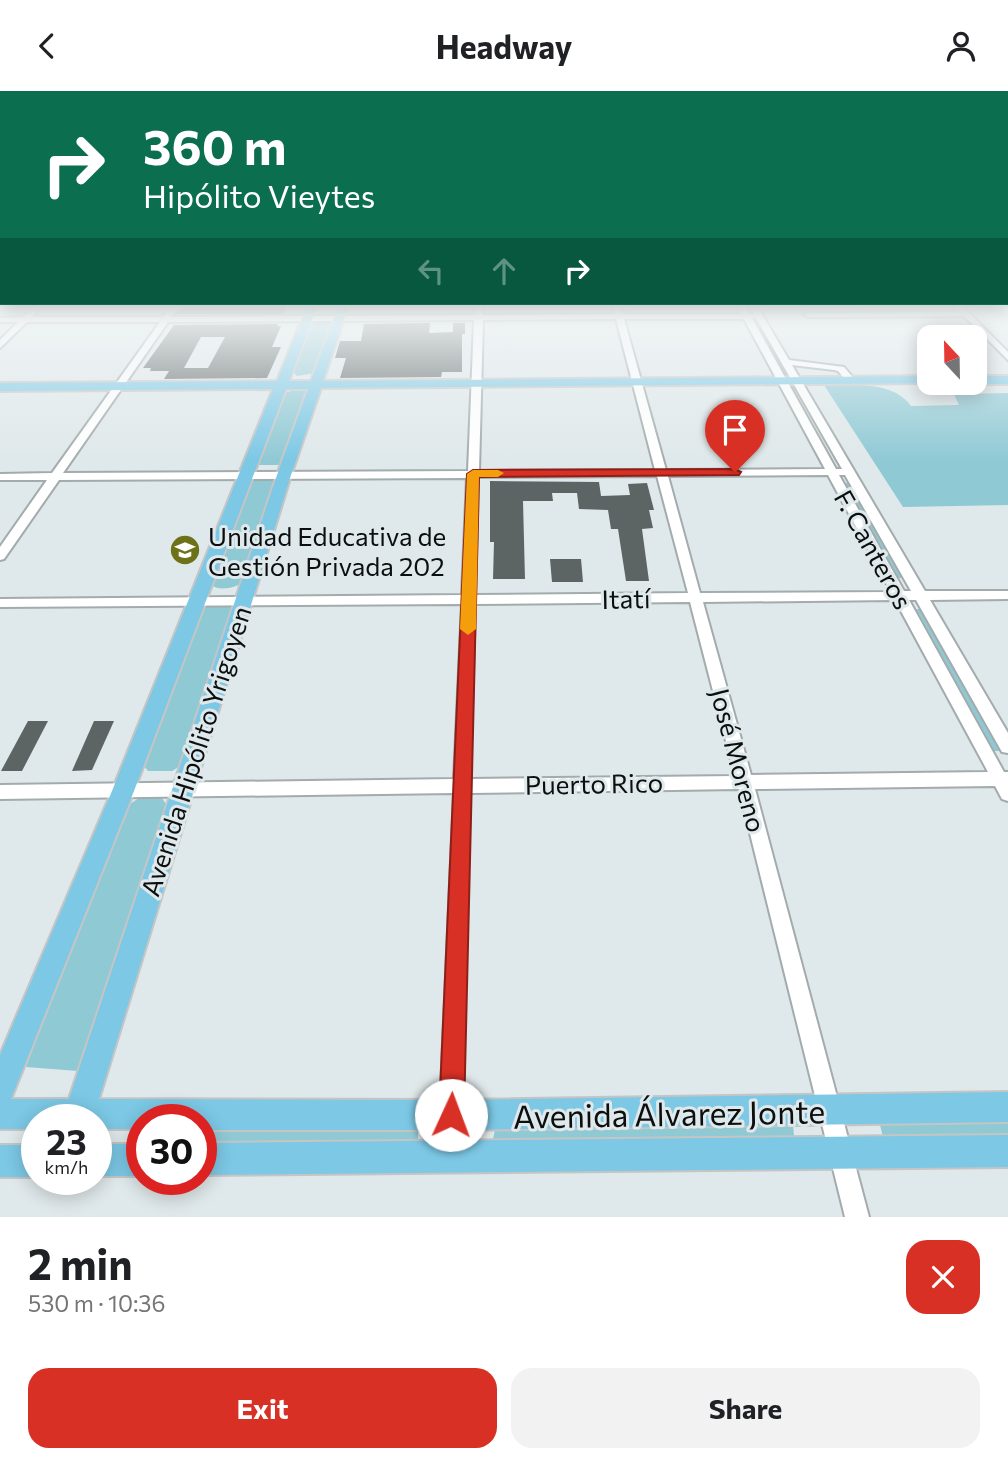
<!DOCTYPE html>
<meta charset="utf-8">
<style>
:root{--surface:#fff;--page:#f2f2f2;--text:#202124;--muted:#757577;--accent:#d93025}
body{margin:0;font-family:Commissioner,sans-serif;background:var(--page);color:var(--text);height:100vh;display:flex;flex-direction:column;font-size:26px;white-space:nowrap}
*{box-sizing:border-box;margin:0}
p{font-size:23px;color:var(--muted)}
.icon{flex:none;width:38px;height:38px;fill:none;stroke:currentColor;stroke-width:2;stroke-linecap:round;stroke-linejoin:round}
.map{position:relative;height:1126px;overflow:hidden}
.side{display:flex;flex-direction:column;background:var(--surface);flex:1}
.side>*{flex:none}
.hud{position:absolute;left:0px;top:0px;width:1008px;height:214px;box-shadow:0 4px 18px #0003;background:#0b6e4f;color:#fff;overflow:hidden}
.needle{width:46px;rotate:338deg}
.fabs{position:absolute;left:917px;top:234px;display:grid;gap:14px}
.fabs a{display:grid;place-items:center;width:70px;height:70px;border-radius:14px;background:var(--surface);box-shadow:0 4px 18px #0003;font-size:35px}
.speed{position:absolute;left:21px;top:1013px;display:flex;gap:14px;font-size:35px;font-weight:700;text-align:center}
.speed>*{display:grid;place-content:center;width:91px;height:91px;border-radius:50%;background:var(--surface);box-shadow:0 4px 18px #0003;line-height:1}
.speed small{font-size:18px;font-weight:400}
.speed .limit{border:10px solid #d22;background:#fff;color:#111}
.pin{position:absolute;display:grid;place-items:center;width:60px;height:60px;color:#fff;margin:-72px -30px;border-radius:50% 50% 50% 0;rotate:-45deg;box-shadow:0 0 7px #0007}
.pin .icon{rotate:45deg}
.me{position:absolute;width:77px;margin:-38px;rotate:2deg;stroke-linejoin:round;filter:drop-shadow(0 0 5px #0008)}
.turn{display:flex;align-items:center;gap:24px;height:147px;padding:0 28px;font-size:32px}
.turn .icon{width:91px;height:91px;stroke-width:2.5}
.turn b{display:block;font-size:49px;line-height:60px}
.lanes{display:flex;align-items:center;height:66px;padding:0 28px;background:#0003;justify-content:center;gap:35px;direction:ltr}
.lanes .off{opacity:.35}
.round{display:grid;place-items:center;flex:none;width:74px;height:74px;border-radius:21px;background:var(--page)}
.headline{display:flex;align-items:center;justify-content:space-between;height:119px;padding:0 28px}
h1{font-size:42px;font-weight:700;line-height:52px}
.button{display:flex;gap:14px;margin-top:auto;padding:14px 28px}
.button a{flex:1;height:80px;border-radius:21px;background:var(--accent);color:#fff;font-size:28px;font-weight:700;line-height:80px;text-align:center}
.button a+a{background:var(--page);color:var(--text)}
header{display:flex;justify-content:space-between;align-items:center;height:91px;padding:0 28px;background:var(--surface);font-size:32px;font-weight:700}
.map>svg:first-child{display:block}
.green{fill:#8fc9d4}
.building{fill:#5d6564;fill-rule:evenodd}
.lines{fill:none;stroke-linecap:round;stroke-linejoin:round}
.minor-casing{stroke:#a3abad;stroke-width:4}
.major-casing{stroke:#c5c5c5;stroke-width:4}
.minor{fill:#fff;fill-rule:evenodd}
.major{fill:#7cc8e5;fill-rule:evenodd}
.route{fill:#d93025;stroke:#8d1f18;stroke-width:2}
.slow{fill:#f59e0b}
.labels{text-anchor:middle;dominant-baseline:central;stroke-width:6;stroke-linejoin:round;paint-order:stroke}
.poi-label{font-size:26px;fill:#0c0f0f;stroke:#dfe8ea;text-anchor:start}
.street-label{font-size:26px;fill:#0c0f0f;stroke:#dfe8ea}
.near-street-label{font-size:32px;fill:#0c0f0f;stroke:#dfe8ea}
</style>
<header><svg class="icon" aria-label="back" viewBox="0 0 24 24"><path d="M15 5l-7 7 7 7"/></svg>Headway<svg class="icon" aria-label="person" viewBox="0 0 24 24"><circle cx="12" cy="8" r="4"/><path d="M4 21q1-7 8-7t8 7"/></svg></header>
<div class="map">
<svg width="1008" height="1126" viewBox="0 0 1008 1126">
<rect width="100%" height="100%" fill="#dfe8ea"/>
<g class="green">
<path d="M328,230L333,232L315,282L297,285L293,281L310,233Z"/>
<path d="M824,294C854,295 892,289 911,315L959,314L954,303L1008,302V414L903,416Z"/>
<path d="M301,298L307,300L284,371L279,374H258L256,371L282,302Z"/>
<path d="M272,387L278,389L244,492C234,496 221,501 211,494L250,390Z"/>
<path d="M845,392H850L903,487H897Z"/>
<path d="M206,515L232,516L234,521L182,674L172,680H148L141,671L198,520Z"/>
<path d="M916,518H922L1001,660H994Z"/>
<path d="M161,706L169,717L78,980L26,976L124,717L139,707Z"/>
<path d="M1008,1026V1049L883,1046L880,1034L885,1028Z"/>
<path d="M784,1027L793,1035L794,1044L791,1049L506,1056L493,1048L495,1039L504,1032Z"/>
<path d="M201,1038L418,1039V1052L201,1059Z"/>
</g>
<g class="building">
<path d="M183,213L217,214L288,213L283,223H176Z"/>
<path d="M430,232L429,242L453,241V232H465V243H462V281H442L441,286L340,287L346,267H335L340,250H361L364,233Z"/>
<path d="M278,233L277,235H281L272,256H281L267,287L164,288L169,280H150L151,277H143L174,234ZM201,246H225L208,277H184Z"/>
<path d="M490,390L599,391L601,405L630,404L628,393L647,392L654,419H649L653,437L642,438L649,490H626L618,438H611L608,419L579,418L577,402H552L553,410H523L525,488H493L494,451H490Z"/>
<path d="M550,468H581L583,491H552Z"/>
<path d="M28,630H48L22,680H1Z"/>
<path d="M94,630H114L92,679L72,680Z"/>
</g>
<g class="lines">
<g class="minor-casing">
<g id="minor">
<path d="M37,213H45L32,226H163L172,213H180L171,226L475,224V213H483V224L615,223L612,213H620L623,223H741L736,213H744L749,223H754L748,213H756L789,269L844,276L856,290L854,292H848L838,280L834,279L792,274L925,500H1008V508L930,509L1008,642V662L1002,661L916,509H909L1004,681H1008V710L1002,708L995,695L755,698L869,1126H845L739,698L470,702L460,1066L457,1074L449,1077L441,1074L438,1066L454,702L0,708V694L454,688L462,513L0,516V508L462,504L467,387L59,389L4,468L0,469V456L47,389H0V383L52,382L160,231H27L0,257V249L18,231H0V227L23,226ZM752,227H756L842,378H836ZM616,228L655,379L479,380L483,229ZM624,228H744L825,378L666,379ZM474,229L468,380L63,382L168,231ZM828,384L891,501L700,502L668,385ZM839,384H845L911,500H904ZM657,385L688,502L475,504L478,386ZM895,509L988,681L751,684L703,511ZM690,511L735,685L470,688L475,513Z"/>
<path d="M952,213H960L1008,261V269L964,225L808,226L804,224L808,222L959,221Z"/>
</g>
</g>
<g class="major-casing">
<g id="major">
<path d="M308,213H318L289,290H311L339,213H349L323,290L929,285L931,292L321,297L291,384L99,1008L451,1009L1008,1001V1031L451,1039H201V1029H142V1038H96V1029H37V1038H0V964L112,700L273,298L0,300V292L277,290ZM286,298H308L277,384L69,1008H11L134,700Z"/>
<path d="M975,285H1008V293H975L973,292Z"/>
<path d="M1008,1044V1076L201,1084V1052Z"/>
<rect x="96" y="1053" width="46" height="32"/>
<rect x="0" y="1054" width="37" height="32"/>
</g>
</g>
<use href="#minor" class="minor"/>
<use href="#major" class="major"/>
</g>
<linearGradient id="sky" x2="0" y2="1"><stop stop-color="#8ebdeb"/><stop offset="0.58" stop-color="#f1f5f6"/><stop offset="1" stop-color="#f1f5f6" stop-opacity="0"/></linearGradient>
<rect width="1008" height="370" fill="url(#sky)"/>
<path class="route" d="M735,378L741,381L739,384L479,386L464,1024L460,1033L451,1037L442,1033L439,1024L467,383L473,379Z"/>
<path class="slow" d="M473,379H498L504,382L498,386H479L476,538L468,544L460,538L467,383Z"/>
<defs>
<g id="school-disc" transform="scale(1.575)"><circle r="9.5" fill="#6d7117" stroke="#dfe8ea"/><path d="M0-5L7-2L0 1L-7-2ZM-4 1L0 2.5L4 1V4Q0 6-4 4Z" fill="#fff"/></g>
</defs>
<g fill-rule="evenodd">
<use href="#school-disc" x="185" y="459"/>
</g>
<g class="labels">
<g class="poi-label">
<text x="208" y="444">Unidad Educativa de<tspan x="208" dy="30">Gestión Privada 202</tspan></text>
</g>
<g class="street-label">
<text transform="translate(874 458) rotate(61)">F. Canteros</text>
<text transform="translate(626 507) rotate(-1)">Itatí</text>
<text transform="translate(195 660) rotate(-72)">Avenida Hipólito Yrigoyen</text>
<text transform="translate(739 669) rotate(75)">José Moreno</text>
<text transform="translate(594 692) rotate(-1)">Puerto Rico</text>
</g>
<g class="near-street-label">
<text transform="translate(669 1022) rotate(-1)">Avenida Álvarez Jonte</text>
</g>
</g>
</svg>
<div class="fabs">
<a><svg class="needle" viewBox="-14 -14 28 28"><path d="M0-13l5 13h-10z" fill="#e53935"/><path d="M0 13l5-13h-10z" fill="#757577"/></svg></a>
</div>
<div class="speed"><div>23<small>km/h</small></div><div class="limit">30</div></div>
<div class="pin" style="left:735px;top:381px;background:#d93025"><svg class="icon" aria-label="arrive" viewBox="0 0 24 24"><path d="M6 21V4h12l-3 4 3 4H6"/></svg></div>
<svg class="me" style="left:451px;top:1024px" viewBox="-20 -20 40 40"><circle r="19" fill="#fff"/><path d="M0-13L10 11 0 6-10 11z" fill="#d93025"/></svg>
<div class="hud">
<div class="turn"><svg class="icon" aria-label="right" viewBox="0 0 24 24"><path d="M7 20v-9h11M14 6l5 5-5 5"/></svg><div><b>360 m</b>Hipólito Vieytes</div></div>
<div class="lanes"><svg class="icon off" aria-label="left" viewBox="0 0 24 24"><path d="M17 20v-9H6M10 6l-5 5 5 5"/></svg><svg class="icon off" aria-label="ahead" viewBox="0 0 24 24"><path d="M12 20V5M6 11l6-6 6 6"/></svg><svg class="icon" aria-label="right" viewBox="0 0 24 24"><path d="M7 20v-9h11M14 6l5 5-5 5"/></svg></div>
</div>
</div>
<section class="side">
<div class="headline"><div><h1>2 min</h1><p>530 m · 10:36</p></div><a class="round" style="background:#d93025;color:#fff"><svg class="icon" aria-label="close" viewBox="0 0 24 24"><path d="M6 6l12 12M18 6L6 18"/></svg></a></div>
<div class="button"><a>Exit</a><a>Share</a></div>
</section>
